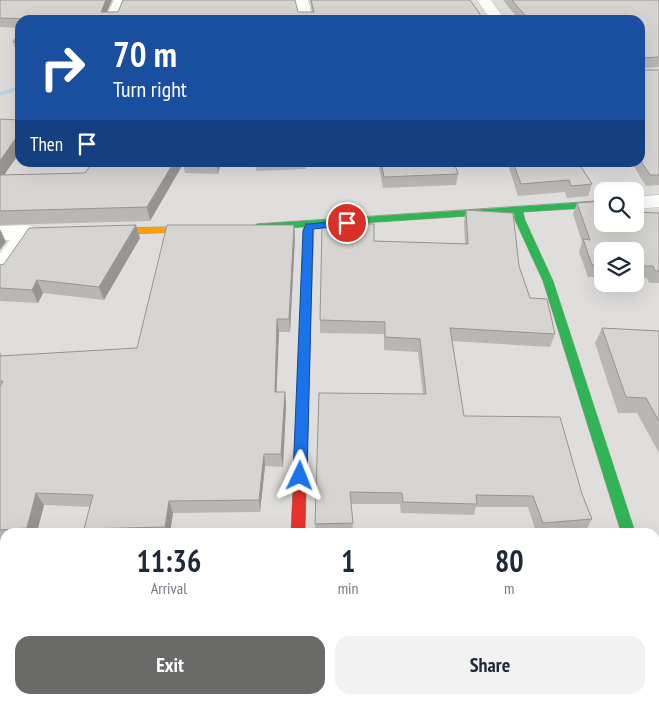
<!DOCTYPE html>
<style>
:root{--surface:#fff;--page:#f2f2f3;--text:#1f2937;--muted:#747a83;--accent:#6a6a68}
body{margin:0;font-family:"PT Sans Narrow",sans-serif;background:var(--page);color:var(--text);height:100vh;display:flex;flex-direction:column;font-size:19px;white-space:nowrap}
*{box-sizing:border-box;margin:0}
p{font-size:16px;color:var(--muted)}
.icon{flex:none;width:28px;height:28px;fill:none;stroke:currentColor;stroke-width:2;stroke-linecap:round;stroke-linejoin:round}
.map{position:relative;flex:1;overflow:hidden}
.sheet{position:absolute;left:0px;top:528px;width:660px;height:176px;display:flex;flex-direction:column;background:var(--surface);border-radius:15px 15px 0 0;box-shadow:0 5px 20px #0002}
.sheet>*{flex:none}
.top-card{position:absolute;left:15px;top:15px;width:630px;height:152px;border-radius:15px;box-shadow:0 5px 20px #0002;background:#1a4fa0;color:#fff;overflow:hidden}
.buttons{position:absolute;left:594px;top:182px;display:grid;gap:10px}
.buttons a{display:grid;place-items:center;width:50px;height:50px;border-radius:10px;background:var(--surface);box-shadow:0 5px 20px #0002;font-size:25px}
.pin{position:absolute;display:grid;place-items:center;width:42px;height:42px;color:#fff;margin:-21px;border:2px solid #fff;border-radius:50%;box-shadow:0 1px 5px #0007}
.me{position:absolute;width:55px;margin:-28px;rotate:2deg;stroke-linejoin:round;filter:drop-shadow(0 0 4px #0008)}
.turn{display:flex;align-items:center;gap:18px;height:105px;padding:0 15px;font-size:22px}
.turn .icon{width:65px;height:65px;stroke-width:2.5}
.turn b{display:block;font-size:35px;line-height:42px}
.then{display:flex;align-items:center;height:48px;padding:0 15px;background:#0003;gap:10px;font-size:19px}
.eta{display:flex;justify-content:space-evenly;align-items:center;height:85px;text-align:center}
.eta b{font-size:30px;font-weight:600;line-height:35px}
.button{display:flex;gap:10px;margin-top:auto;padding:10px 15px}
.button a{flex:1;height:58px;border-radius:15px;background:var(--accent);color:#fff;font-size:20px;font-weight:600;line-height:58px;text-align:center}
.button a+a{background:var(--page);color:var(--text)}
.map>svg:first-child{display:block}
.residential{fill:#dfdedc;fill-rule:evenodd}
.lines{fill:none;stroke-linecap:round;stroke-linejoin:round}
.stream{fill:#bdd6e4;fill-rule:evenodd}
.street-casing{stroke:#c9c8c6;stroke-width:1}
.fast-casing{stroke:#969c80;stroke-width:1}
.slow-casing{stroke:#969c80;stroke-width:1}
.jam-casing{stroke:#969c80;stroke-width:1}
.street{fill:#fdfdfc;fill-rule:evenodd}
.fast{fill:#30b455;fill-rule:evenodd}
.slow{fill:#ff9f0a;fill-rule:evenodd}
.jam{fill:#e5322d;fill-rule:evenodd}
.wall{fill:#b9b7b4}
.shaded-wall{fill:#969592}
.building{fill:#d7d5d1;stroke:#969592}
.route{fill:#1a73e8;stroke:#114b97}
</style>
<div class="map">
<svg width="659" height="703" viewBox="0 0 659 703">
<rect width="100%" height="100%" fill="#f0efea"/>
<path class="residential" d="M0,0H659V703H0ZM20,20H640V162H20ZM602,191H635V224H602ZM602,251H635V284H602ZM5,532H655V699H5Z"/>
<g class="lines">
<path class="stream" d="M20,86V90L0,96V92Z"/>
<g class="street-casing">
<g id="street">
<path d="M114,0H128L118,20H104Z"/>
<path d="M294,0H308L313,20H299Z"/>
<path d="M477,0H491L505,20H491Z"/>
<path d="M659,195V207L635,209V197Z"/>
<path d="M27,225L35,227L38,232L9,276L0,278V253L10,240H0V226Z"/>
<rect x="0" y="559" width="5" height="36"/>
<rect x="655" y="560" width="4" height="36"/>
</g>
</g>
<g class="fast-casing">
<path id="fast" d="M602,201V207L523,212L525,220L553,281L635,532H621L543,281L515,220L514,213L257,230L252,227L257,224Z"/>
</g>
<g class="slow-casing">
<g id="slow">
<path d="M309,223L314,226L311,309L306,313L301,309L304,226Z"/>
<path d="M202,226L207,229L205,231L100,235L95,232L100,229Z"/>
</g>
</g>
<g class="jam-casing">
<path id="jam" d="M306,305L311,309L305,532H291L301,309Z"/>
</g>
<use href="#street" class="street"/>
<use href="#fast" class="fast"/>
<use href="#slow" class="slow"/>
<use href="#jam" class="jam"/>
</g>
<g class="wall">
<path d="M0,0H112L107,12H312L310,0H470L484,20H20V28L0,27Z"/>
<path d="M503,0H659V67L642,68V70H659V185L646,186L631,162H640V20H519Z"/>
<path d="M20,31V51H16L13,42Z"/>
<path d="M0,119L20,120V152L4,175L85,173L93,162H221L218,174L185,173L183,164L150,221L0,225Z"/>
<path d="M255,162H305L306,169L256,171Z"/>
<path d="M378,162H454L458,174L456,185L383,188Z"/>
<path d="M507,162H578L592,184L588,196L567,198L565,192L518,196Z"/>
<path d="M577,203L602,224L659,213V283H649L647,278H635V251H602V277H588L579,252L582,242L573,214Z"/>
<path d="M466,210L519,266L530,298L555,334L550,347L452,341L464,416L582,494L592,519L586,530L558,532H536L528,507H476L474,515L401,513L400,504H351L353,523L352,532H315V524L423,394L418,352L384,350V334L320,333V320L374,241L465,244L464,222Z"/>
<path d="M140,238L104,300L43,293L38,303L0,301V265Z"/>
<path d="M295,238L290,332H279L276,392H285L286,405L283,467L265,466L260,512L173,513L170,532H87L84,529L90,507L44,505L37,532H5V541L0,542V352L2,356L137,348Z"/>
<path d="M602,328L659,331V453L637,413H618L595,343Z"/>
<path d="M659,608V617L657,610Z"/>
<path d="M534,699H645L646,703H535Z"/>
</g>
<g class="shaded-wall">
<path d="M106,0H112L103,20L101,12Z"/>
<path d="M20,132V152L0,181V161Z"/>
<path d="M174,162H183V164L150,221L147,207Z"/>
<path d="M217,162H221L218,174Z"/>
<path d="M136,225L140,238L104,300L99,287Z"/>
<path d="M294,225L295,238L290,332L289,319Z"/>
<path d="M0,229L6,242L0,250Z"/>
<path d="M37,280L43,293L38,303L32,290Z"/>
<path d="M277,319L279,332L276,405L275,392Z"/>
<path d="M285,392L286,405L283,467L281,454Z"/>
<path d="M264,454L265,466L260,512L259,500Z"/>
<path d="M36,493L44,505L37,532H30L27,528Z"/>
<path d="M169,501L173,513L170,532H167L165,527Z"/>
<path d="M64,699H76L75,703H63Z"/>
<rect x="235" y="699" width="5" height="4"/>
</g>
<g class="building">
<path d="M0,0H106L101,12H118L123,0H295L298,12H314L311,0H470L484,20H27V19L0,18Z"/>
<path d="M512,0H659V57L642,58V70H659V175H650L640,160V20H529Z"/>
<path d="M20,31V41L13,42Z"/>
<path d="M0,119L20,120V132L0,161Z"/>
<path d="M93,162H174L147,207L0,211V175L85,173Z"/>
<path d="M381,162H454L458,174L384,177Z"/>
<path d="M513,162H578L592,184L571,186L569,180L521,184Z"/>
<path d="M602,201V224H635V212L659,213V271H655L653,266H635V251H602V265H592L583,239L590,240L577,203Z"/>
<path d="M466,210L513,213L519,266L530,298L547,299L555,334L450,328L464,416L560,417L582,494L592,519L543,523L533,496L476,495L477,504L403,502L402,493L350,492L353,523L315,524L319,393L426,394L420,339L385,337V322L320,320L322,226H328V223L374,224V241L468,244Z"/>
<path d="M136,225L99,287L37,280L32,290L0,288V265L4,264L29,228Z"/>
<path d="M167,225H294L289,319H277L275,392H285L281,454H264L259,500L169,501L165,527L84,529L93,495L36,493L27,528L0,530V387L3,381H0V356L137,348Z"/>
<path d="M602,328L659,331V421L646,398L626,397Z"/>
<path d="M5,585V699H64L63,703H0V600Z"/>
<path d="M131,699H235V703H130Z"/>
<rect x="300" y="699" width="89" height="4"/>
<path d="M544,699H645L646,703H545Z"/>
</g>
<path class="route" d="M347,220L351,221V225L313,229V231L307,476L305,480H295L293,476L303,231L306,224H309Z"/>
</svg>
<div class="buttons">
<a><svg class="icon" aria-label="search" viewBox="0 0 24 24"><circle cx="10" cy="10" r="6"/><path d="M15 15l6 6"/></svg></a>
<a><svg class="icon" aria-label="layers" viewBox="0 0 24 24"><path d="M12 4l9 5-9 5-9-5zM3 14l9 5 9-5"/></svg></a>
</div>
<div class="pin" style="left:347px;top:223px;background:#d93025"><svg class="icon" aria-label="arrive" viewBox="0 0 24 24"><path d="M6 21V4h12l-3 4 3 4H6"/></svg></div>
<svg class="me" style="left:300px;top:476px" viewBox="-20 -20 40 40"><path d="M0-17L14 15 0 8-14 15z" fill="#1a73e8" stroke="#fff" stroke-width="4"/></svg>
<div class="top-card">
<div class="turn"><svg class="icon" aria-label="right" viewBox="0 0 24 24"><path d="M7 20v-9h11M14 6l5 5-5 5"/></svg><div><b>70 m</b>Turn right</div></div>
<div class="then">Then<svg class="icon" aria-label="arrive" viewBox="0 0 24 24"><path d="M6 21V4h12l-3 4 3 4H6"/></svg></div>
</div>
<section class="sheet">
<div class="eta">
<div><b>11:36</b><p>Arrival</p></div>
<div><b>1</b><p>min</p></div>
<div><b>80</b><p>m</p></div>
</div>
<div class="button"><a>Exit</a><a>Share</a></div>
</section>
</div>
